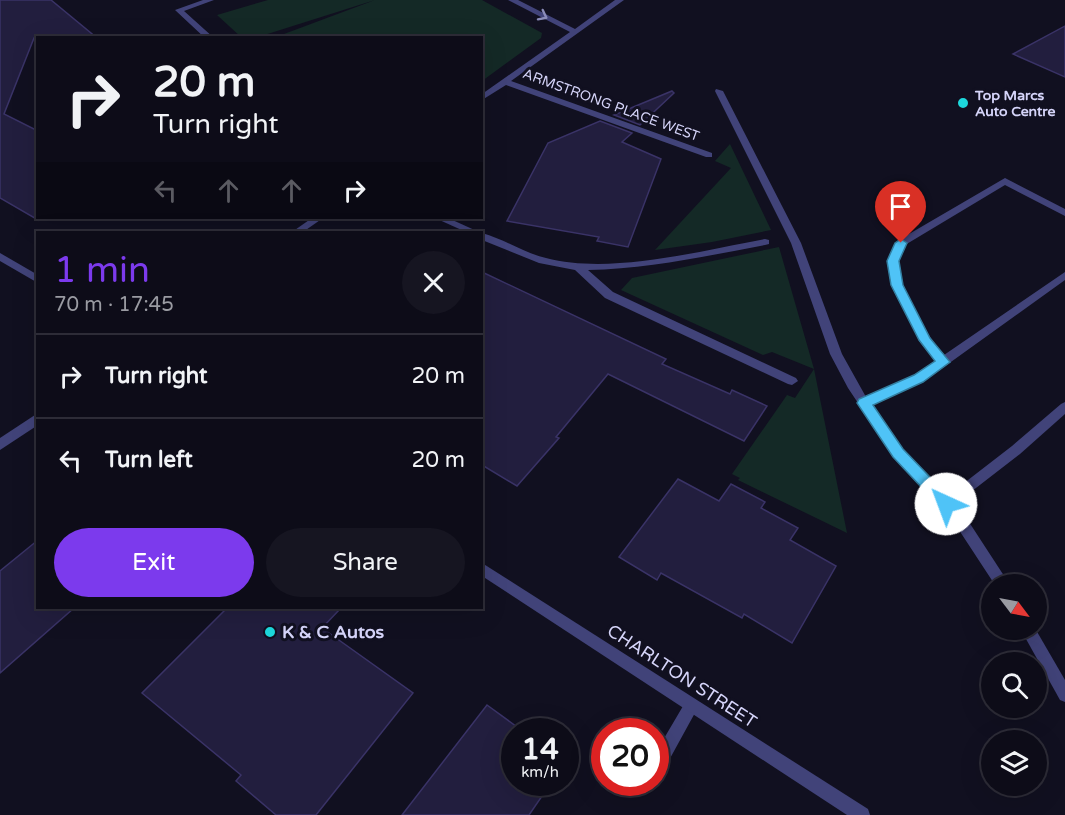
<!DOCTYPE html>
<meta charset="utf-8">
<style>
:root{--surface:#0d0c18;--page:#161521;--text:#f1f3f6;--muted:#9a9ba2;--line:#2d2c37;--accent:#7c3aed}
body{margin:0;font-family:"Varela Round",sans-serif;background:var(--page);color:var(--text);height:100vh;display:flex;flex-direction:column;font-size:22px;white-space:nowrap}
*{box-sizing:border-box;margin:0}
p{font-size:20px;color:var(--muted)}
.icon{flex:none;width:33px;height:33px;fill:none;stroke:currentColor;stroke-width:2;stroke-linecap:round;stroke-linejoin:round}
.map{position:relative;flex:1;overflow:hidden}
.drawer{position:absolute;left:36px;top:231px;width:447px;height:378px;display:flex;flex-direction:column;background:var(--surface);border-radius:0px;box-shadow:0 6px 24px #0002,0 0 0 2px var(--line)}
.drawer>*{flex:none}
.guide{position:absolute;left:36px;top:36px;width:447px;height:183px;border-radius:0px;box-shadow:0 6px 24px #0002,0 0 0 2px var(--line);background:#0d0c18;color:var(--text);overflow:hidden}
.needle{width:39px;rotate:122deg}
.fabs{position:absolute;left:981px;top:574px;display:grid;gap:12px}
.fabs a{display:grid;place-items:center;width:66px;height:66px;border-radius:50%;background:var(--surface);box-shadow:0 6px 24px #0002,0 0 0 2px var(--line);font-size:30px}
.speed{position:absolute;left:501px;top:718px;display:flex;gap:12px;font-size:30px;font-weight:700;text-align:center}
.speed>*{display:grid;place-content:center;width:78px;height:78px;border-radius:50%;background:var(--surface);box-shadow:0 6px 24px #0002,0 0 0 2px var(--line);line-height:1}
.speed small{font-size:15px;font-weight:400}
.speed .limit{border:9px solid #d22;background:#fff;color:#111}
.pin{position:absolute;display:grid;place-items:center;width:51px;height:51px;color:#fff;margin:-62px -26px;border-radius:50% 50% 50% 0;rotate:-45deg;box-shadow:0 0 6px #0007}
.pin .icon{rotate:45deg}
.me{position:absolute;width:66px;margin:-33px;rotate:317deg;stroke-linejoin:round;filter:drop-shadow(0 0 4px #0008)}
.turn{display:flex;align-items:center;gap:21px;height:126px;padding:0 18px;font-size:27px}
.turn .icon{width:78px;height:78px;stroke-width:2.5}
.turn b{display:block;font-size:42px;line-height:51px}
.lanes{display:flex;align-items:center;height:57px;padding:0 18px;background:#0003;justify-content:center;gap:30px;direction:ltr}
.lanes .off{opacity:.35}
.round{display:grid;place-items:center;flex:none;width:63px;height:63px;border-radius:32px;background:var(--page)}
.summary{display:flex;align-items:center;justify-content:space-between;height:102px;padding:0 18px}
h1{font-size:36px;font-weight:600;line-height:45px;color:var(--accent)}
.action{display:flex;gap:12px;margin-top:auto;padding:12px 18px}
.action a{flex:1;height:69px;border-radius:36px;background:var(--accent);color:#fff;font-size:24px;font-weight:600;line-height:69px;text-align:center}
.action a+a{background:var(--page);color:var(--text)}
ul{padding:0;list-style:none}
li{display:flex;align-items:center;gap:18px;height:84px;padding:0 18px;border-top:2px solid var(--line)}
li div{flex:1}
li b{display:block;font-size:22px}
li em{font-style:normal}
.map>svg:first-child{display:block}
.green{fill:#142926}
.building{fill:#221e3e;stroke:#3a3367;stroke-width:1.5}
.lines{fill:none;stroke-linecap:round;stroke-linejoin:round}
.lane{fill:#414379;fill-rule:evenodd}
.street{fill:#414379;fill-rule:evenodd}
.oneway{stroke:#8b8cb9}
.route{fill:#4fc3f7;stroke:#337fa1;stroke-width:1.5}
.poi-dot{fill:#1dd8dc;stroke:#111020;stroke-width:2}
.labels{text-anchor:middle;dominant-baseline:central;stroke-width:6;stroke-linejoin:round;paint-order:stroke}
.far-poi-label{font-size:14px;font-weight:bold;fill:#d5d4f9;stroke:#111020;text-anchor:start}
.far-street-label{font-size:14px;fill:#d5d4f9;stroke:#111020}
.near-poi-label{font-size:18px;font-weight:bold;fill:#d5d4f9;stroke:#111020;text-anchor:start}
.near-street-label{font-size:18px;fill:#d5d4f9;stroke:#111020}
</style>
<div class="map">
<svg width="1065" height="815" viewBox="0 0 1065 815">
<rect width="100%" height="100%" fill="#111020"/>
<g class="green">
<path d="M268,0H482L542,33L541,38L482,81V38L276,37L375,0L258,37H241L217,15Z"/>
<path d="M730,144L771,230L712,242L655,250L731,168L715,161Z"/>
<path d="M779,247L814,369L847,533L738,480L740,478L732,474L787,395L795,398L814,369L772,352L763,355L621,290L632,278Z"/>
</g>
<g class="building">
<path d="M0,0H51L97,38H34L4,114L38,131V220L0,198Z"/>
<path d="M1065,26V77L1013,54Z"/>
<path d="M672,91L674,93L640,125L614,115Z"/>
<path d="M600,121L632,133L622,142L661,159L628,247L597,241L599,237L507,221L548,143Z"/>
<path d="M482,272L666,359L662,364L730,394L732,390L767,406L744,441L608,374L556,437L559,438L517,486L482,465Z"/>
<path d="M678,479L719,501L731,484L765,502L761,508L798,528L790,540L836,566L792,643L744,614L742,618L661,573L657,580L619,557Z"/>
<path d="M38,540V608H74L0,673V571Z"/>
<path d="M227,608H341L322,628L413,693L316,815H276L236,781L241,775L142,693Z"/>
<path d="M487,705L524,732H514V783H551L529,815H402Z"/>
</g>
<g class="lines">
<g class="lane">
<path d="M203,0H214L184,11L214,38H205L175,10Z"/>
<path d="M716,89L723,91L801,243L842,354L866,397L915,376L936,361L919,341L893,285L888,261L897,241L1005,178L1065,209V216L1005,185L905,245C903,250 898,257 898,262C898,288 927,336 944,355L1065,272V280L923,382L872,405L902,449L946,497L1012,446L1061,404L1065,402V414L1020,454L954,505L967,519L1010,585H995L957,527L894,457L848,388L830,354L791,243L715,91Z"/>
<path d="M1021,630H1036L1065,680V702L1060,700Z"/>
<path d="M691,698L696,701L699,706L696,711L662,773L656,775V752L686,701Z"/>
</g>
<g class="street">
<path d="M508,0H518L575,29L615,0H624L511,81L712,153V157H706L506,85L482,100V94L570,32Z"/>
<path d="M312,218H323L303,232H292Z"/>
<path d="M435,218H448L479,232H466Z"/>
<path d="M482,233C504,239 524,253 546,258C611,275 699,251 765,239L769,240V244L765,245C706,256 648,269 588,270L613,292L796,378L798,381L792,385L788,384L605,298L575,270L539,263L482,240Z"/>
<path d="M0,253L38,275V283L0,261Z"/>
<path d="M38,413V425L0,450V438Z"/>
<path d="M482,563L868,809L870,815H847L482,576Z"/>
</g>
</g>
<defs><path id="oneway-chevron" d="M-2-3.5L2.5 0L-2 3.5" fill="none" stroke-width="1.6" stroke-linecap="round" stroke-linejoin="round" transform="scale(1.5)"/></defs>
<use class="oneway" href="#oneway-chevron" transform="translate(543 16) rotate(27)"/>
<path class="route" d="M901,239L907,243L899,261L903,285L930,338L950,362L923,382L873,405L903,449L951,499L953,504L951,508L946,510L941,508L893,457L857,403L859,399L914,375L935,361L919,340L891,285L887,261L895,243Z"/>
<g class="poi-dot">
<circle cx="963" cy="103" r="6"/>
<circle cx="270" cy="632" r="6"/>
</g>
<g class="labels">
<g class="far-poi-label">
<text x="975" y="95">Top Marcs<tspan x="975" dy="16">Auto Centre</tspan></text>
</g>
<g class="far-street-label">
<text transform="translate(611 105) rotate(20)">ARMSTRONG PLACE WEST</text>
</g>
<g class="near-poi-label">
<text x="282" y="632">K &amp; C Autos</text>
</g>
<g class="near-street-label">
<text transform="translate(682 676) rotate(33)">CHARLTON STREET</text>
</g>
</g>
</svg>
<div class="fabs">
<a><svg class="needle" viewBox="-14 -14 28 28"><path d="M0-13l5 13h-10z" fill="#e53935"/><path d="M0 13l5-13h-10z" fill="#9a9ba2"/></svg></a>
<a><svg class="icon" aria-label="search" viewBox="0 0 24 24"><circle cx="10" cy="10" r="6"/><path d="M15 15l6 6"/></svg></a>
<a><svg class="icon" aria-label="layers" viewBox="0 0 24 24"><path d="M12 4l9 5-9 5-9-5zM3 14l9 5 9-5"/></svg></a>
</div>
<div class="speed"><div>14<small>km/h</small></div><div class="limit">20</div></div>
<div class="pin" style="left:901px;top:243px;background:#d93025"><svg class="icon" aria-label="arrive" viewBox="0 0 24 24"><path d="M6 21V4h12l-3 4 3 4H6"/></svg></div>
<svg class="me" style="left:946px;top:504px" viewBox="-20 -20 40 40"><circle r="19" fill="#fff"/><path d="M0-13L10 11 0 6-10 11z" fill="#4fc3f7"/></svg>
<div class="guide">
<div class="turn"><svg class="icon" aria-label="right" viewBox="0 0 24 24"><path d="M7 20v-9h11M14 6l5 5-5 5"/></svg><div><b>20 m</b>Turn right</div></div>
<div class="lanes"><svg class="icon off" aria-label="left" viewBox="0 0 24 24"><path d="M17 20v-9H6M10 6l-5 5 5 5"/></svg><svg class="icon off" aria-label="ahead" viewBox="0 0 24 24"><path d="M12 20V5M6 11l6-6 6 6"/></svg><svg class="icon off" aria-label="ahead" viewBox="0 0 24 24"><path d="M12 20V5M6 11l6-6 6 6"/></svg><svg class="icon" aria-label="right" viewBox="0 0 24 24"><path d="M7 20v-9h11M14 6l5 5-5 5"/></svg></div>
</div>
<section class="drawer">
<div class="summary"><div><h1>1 min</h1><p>70 m · 17:45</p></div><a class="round"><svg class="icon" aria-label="close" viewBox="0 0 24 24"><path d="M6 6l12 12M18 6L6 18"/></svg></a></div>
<ul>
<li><svg class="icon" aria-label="right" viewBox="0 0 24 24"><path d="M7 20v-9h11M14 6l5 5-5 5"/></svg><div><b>Turn right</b></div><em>20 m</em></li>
<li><svg class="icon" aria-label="left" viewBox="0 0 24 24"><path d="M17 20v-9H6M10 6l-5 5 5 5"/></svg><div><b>Turn left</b></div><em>20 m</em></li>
</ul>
<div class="action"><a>Exit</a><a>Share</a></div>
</section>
</div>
